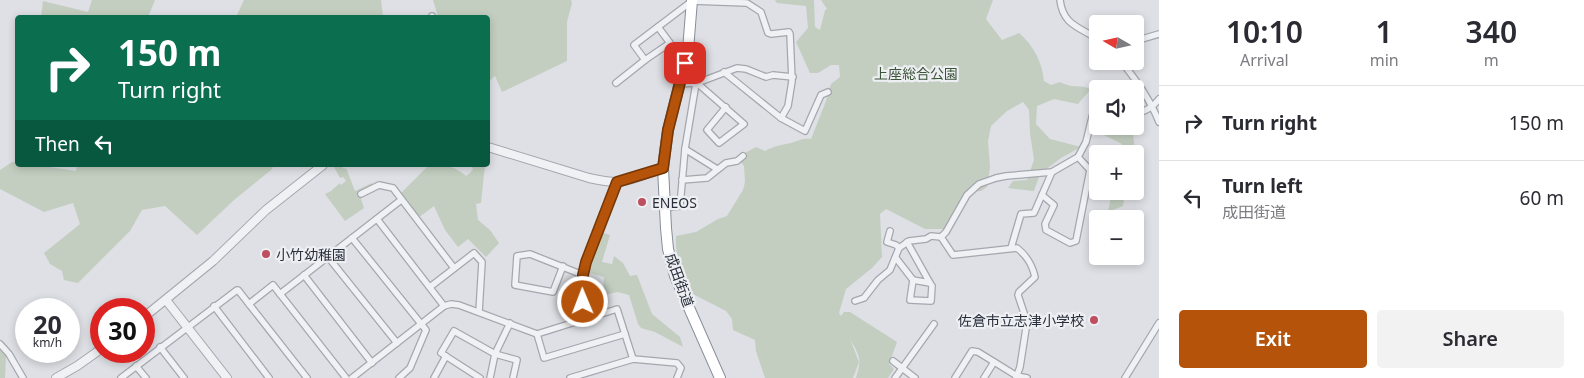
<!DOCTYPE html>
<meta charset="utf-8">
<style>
:root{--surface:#fff;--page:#f2f2f3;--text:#2b2b33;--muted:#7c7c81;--line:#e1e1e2;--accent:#b45309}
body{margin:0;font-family:"Noto Sans","Noto Sans JP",sans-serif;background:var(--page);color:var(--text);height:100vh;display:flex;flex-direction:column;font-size:19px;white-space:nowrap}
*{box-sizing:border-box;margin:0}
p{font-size:16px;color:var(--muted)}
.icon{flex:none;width:28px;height:28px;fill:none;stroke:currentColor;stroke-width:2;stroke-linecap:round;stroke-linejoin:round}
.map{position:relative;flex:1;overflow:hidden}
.drawer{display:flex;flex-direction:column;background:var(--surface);width:425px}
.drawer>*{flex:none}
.guide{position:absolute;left:15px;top:15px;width:475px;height:152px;border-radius:5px;box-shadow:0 2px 8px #0003;background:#0b6e4f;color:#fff;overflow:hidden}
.needle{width:32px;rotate:279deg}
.fabs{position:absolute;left:1089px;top:15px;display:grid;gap:10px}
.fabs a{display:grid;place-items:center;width:55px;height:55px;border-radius:5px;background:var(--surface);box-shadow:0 2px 8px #0003;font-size:25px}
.speed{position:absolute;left:15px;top:298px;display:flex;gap:10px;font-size:25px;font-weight:700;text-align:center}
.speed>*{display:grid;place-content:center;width:65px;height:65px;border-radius:50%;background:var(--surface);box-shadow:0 2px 8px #0003;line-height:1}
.speed small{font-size:12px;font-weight:400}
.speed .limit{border:8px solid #d22;background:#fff;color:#111}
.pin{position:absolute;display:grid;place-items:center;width:42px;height:42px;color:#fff;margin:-21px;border-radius:10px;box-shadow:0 2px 8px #0006}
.me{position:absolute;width:55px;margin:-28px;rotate:359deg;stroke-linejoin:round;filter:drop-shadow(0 0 4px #0008)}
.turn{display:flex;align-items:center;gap:18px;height:105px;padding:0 20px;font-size:22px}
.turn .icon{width:65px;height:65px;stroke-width:2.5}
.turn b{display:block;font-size:35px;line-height:42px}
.then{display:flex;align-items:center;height:48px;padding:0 20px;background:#0003;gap:10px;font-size:19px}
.eta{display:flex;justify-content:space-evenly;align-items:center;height:85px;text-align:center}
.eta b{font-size:30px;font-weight:600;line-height:35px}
.primary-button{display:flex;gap:10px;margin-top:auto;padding:10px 20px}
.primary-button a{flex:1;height:58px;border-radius:5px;background:var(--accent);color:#fff;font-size:20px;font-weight:600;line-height:58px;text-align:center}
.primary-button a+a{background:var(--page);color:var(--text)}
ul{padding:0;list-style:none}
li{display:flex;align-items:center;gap:15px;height:75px;padding:0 20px;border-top:1px solid var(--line)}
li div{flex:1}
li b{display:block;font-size:19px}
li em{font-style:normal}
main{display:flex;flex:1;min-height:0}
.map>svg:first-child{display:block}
.green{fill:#c3cec0}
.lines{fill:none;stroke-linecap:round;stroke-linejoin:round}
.minor-casing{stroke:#a4a7ae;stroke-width:8}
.tertiary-casing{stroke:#a4a7ae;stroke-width:10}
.trunk-casing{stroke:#878e9a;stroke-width:12}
.minor{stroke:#f0f1f4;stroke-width:5.5}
.tertiary{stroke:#f0f1f4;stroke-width:8}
.trunk{stroke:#fff;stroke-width:10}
.route-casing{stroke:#753606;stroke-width:12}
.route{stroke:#b45309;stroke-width:9}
.poi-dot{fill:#be4f5e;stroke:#edeff3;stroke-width:2}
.labels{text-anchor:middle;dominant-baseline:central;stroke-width:4.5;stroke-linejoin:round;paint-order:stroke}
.park-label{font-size:14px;fill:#3c5438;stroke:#edeff3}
.poi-label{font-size:14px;fill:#292f3a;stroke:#edeff3;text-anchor:start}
.street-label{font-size:14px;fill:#292f3a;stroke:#edeff3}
</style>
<main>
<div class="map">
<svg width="1159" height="378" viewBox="0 0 1159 378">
<rect width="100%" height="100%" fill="#dee0e5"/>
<g class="green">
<path d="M92,0H155L148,17H41L43,1L88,12Z"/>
<path d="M244,0H381L383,17H236Z"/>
<path d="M433,0H571L572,3L567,22V61L502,92L495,76L488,82V18L438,17Z"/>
<path d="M775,0H814L815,27L820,30L825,10L827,9L821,0H993L986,19L1002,40L1019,33C1034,46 1042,62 1044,81L1051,85L1060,82C1073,89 1078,84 1091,89L1078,104L1054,99L1037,106L1036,124L1050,139L1081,147L1061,158L1040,174L1034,191L1008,188L1013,181L1027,180L1034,160L1030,133L1029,110L1023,102L1007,111L991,126L988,141L990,167L987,187L981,191L969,192L946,229H925L886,209L880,214L882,257L872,268L846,289L839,313L841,316L844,312H850L897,342L889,364L894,369L888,378H856C862,358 860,357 850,339L859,362L853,378H765L756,351L755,340L733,330L732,319L726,311L687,291C681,273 675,255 676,236L696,232L718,219L727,216L743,190L745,182L744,166L737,157L756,147L765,151C774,146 781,145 791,143C799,141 802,138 811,139L826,101L831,84L840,77L839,65H831L818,73H810L796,42L808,28L806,6L777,3Z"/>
<path d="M1098,126H1132L1134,143L1132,154H1120L1122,144L1094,130Z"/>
<path d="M12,162H17L18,165H36L76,171L77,165H274L271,170L234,200L197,235L165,206L142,210L130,231L78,283L64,280L62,271L50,264L44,253L80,224L73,203L44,212L0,189V170Z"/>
<path d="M333,165H341L344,169L346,168L355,191L372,183V186L359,193L364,208L345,221L325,194L331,191L340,183L341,185L346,181L343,177L340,178Z"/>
<path d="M429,165C445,165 453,165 466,176L470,173L473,169L471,165H485L481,203L476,204L478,220L490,230L499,243L486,257L468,239L458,247L445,230L434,206L418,218L400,194Z"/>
<path d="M1112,191H1125L1123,206L1108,212Z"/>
<path d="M600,232L610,235L602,262L612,264L614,256L623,263L630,276L637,275L652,314L680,337L683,347L655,332L641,328L638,324L629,295L618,292L608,294L606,298L600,299L598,296L599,292L603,290L604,277L586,272Z"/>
<path d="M0,350L6,356L5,378H0Z"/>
</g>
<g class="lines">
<g class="minor-casing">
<g id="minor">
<path d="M1060,0C1063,25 1079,27 1098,39"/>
<path d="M432,16V18"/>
<path d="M1135,41L1159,34"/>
<path d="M645,60L670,43L658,27"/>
<path d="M1121,61C1136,80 1150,99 1159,122"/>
<path d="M724,72L781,118L805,131L821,95L828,92"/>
<path d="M616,83L645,60L634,45L692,1L747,3L761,12L768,33L771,34L789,32L790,34L792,81L788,106L781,118"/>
<path d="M697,83L744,124L719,143L707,130L726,107"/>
<path d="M680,84L697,83L737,68L746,69L766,77L773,75L793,77"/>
<path d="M1135,113C1144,113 1154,106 1159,99"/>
<path d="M685,149L717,169"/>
<path d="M682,180L707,178L726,163L737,161L743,156"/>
<path d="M361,194L379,185L393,188L454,268"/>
<path d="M1042,195L1054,205L1045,224L1046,230L1070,243L1076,241L1090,170L1078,157"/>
<path d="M665,208L680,206L685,149L696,83"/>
<path d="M377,219L444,306"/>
<path d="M890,231L887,242L896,245L899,248"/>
<path d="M941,237L953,255L1017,248C1027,256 1032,264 1035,277L1019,292L1018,295L1027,322L1020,367L1016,378"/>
<path d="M352,238L426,330L410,368L399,378"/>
<path d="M907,242L930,283L932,286L931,301L910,300L913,280L930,283"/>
<path d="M1011,248L1021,214L1034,213L1052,172"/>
<path d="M328,257L397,343"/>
<path d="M896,258L913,280"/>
<path d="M563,266L553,292L515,285L517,256L530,254L583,275"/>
<path d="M304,275L372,363"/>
<path d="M430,287L474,253L482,262L479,312"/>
<path d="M280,294L401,200"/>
<path d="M855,301L864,298L878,280L890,270L899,248L909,241L926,239L931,236L941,237L946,232L967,195L979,184L996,178L1006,176L1052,172L1078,157L1086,142L1096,101L1098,102"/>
<path d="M249,304L273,285L346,378"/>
<path d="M214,306L269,378"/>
<path d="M586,319C583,299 581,281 586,262L617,182"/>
<path d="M537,334L544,358L625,334"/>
<path d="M0,344L9,354L23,378"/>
<path d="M160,347L184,378"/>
<path d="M893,361L915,378"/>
<path d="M136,366L146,378"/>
<path d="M121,378L237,290H238L307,378"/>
<path d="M352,378L444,306L451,304L459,305L537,334L617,309L633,359"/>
<path d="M434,378L446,356"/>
<path d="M480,378L441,353L454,331L495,354L517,360L513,378"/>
<path d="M490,378L495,354L510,323"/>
<path d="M570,378L633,359L677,363L681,368L677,378"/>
<path d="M895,378L934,324"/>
<path d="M955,378L972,351L978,352L1017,376L1027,378"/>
<path d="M984,378L994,362"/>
<path d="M1125,378L1159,323"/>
</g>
</g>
<g class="tertiary-casing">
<g id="tertiary">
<path d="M488,147L589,178C598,180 608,182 617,182C632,181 648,173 663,168"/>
<path d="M166,300L227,378"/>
<path d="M144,317L213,261L266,210L323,165"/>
<path d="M56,378L77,366L101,349"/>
</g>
</g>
<g class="trunk-casing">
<path id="trunk" d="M692,0L688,50L668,130L663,168L666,228L668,249L675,276L720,378"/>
</g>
<use href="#minor" class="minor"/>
<use href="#tertiary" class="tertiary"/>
<use href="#trunk" class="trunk"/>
</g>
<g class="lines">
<g class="route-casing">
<path id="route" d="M583,302V275L586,262L617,182L663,168L668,130L685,63"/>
</g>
<use href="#route" class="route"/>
</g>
<g class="poi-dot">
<circle cx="642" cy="202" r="5"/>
<circle cx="266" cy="254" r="5"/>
<circle cx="1094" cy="320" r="5"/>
</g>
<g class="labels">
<g class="park-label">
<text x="916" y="73">上座総合公園</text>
</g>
<g class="poi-label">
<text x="652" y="202">ENEOS</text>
<text x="276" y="254">小竹幼稚園</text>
<text x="1084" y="320" text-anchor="end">佐倉市立志津小学校</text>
</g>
<g class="street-label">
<text transform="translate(680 280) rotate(70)">成田街道</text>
</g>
</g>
</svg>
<div class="fabs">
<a><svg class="needle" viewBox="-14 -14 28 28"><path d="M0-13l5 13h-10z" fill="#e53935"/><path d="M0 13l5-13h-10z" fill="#7c7c81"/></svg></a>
<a><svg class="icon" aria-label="sound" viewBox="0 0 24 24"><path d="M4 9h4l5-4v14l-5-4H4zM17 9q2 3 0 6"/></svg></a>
<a>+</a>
<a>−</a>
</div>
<div class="speed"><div>20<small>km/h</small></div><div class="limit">30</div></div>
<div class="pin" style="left:685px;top:63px;background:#d93025"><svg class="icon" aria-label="arrive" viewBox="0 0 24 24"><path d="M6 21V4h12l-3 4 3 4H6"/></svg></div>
<svg class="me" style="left:583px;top:302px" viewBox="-20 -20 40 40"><circle r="17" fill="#b45309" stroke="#fff" stroke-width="3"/><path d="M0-11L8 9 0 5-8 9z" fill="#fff"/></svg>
<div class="guide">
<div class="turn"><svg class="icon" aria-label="right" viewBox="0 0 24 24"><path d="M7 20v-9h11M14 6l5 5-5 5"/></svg><div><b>150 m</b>Turn right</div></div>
<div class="then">Then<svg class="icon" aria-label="left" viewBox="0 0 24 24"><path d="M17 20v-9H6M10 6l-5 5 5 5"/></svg></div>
</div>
</div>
<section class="drawer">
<div class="eta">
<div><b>10:10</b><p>Arrival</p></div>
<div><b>1</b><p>min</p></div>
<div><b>340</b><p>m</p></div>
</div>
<ul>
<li><svg class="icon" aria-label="right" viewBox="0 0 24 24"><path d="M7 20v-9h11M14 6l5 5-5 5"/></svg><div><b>Turn right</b></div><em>150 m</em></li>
<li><svg class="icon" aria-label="left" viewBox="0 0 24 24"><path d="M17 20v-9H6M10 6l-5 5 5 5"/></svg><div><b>Turn left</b><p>成田街道</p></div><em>60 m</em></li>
</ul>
<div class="primary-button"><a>Exit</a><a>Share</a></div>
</section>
</main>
